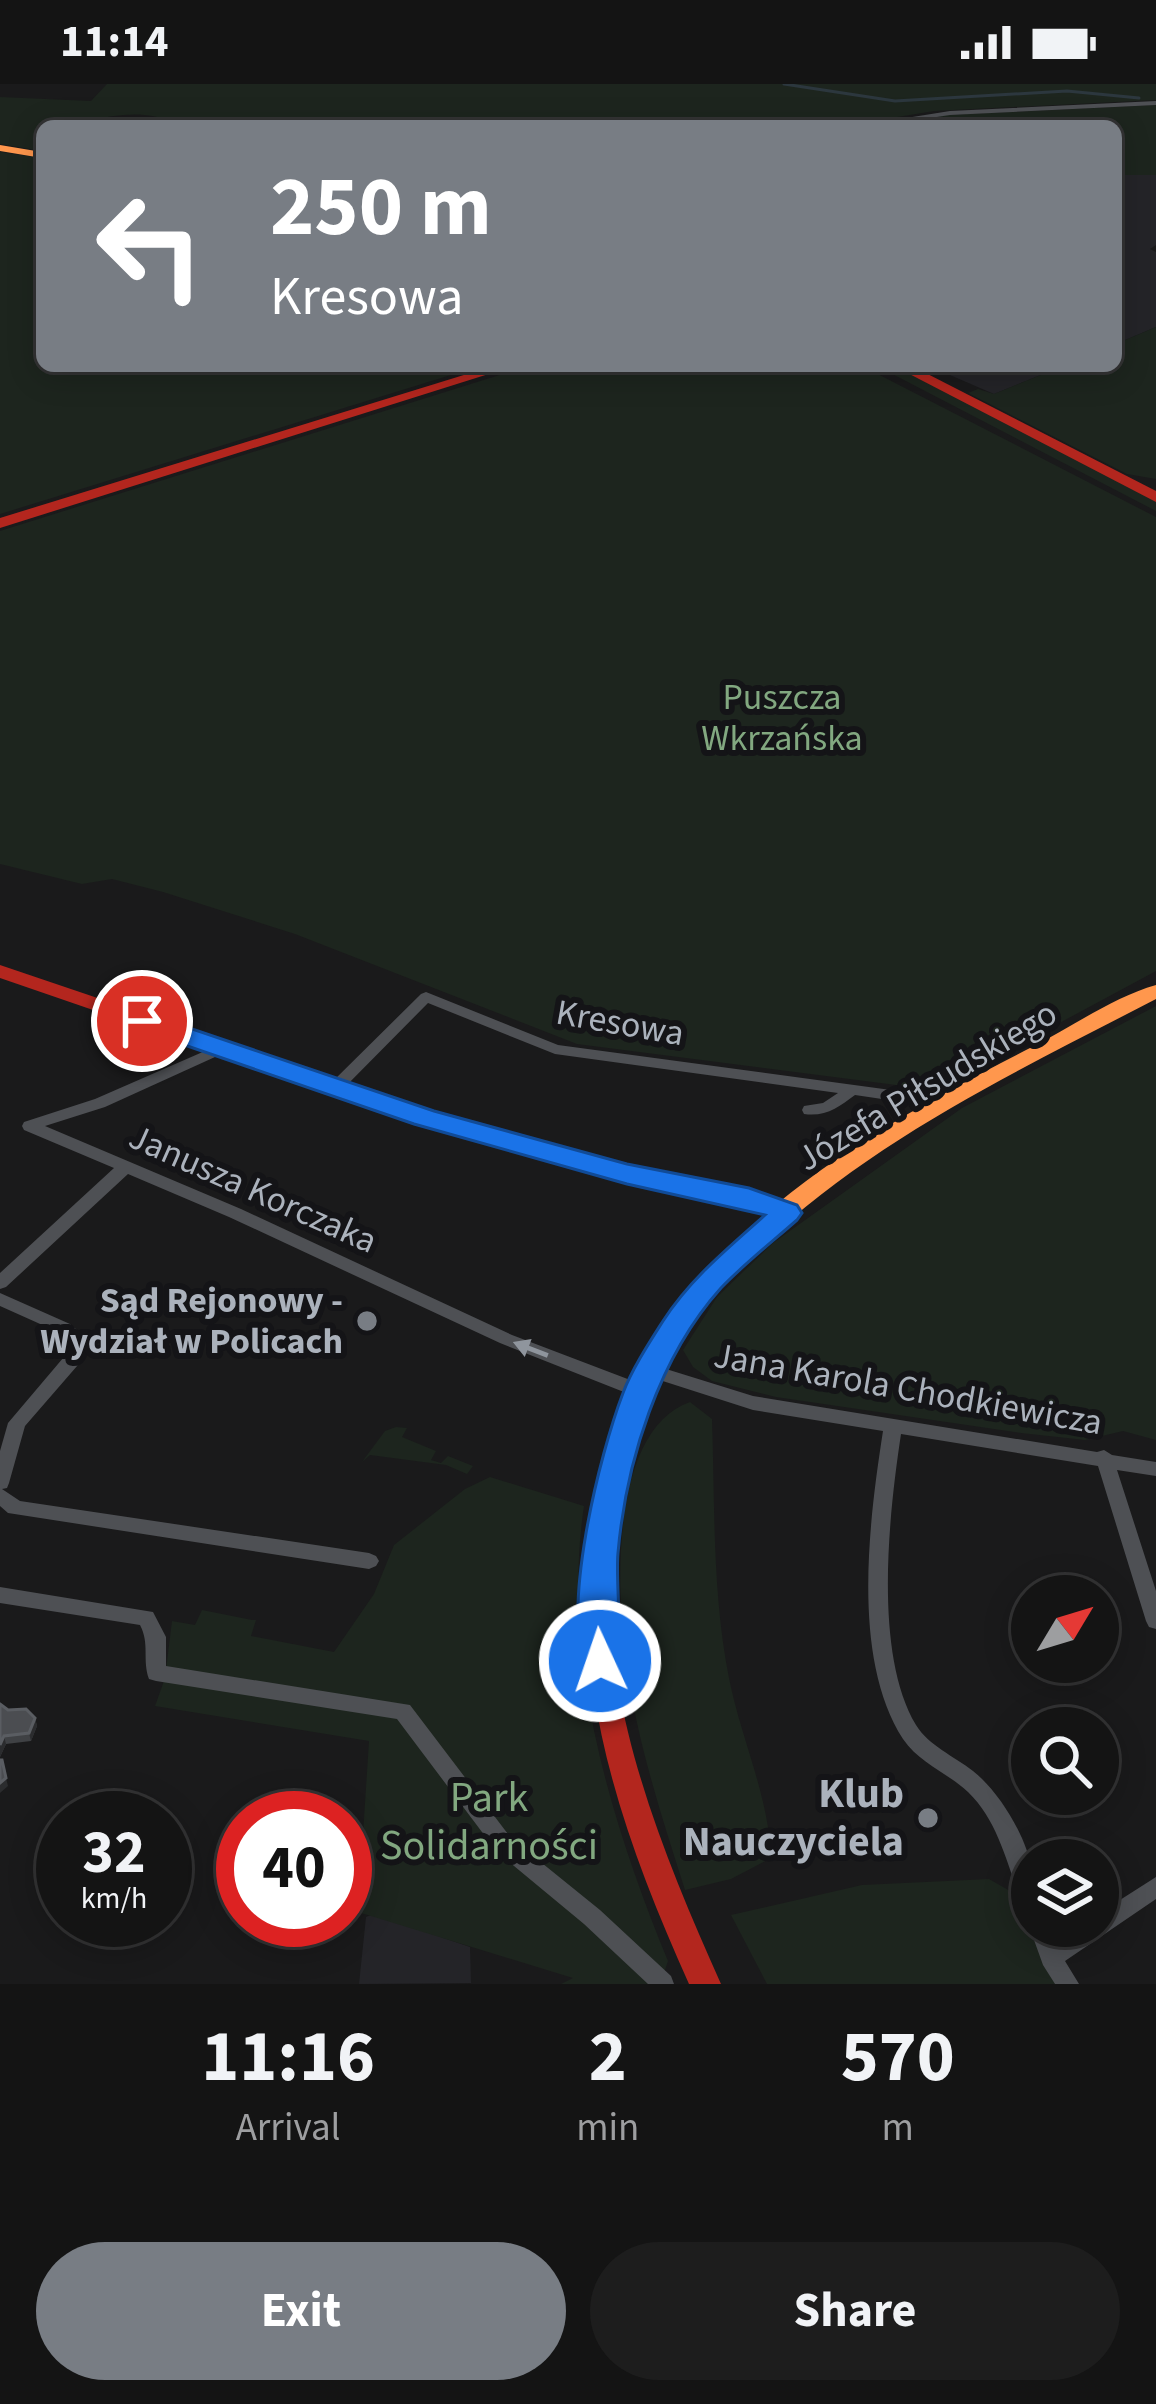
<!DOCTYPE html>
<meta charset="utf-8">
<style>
:root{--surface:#141414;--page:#1d1d1d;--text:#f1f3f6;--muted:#9d9ea0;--line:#333334;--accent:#787d84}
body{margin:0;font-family:"Source Sans 3",sans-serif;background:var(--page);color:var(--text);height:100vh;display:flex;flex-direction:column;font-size:45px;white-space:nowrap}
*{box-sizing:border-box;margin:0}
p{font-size:39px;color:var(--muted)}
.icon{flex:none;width:66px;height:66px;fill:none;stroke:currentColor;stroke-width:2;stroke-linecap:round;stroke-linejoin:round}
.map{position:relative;height:1900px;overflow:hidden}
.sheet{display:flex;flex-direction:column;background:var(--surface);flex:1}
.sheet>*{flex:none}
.top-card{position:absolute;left:36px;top:36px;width:1086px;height:252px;border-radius:18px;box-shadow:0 6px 30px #0003,0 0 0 3px var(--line);background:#787d84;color:#fff;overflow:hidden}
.needle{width:78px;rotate:52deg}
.controls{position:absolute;left:1011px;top:1491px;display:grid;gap:24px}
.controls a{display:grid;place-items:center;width:108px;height:108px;border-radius:50%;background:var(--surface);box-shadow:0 6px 30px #0003,0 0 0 3px var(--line);font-size:60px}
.speed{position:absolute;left:36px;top:1707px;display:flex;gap:24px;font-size:60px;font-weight:700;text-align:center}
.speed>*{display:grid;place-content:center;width:156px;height:156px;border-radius:50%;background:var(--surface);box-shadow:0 6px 30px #0003,0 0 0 3px var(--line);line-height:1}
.speed small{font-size:30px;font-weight:400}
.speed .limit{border:18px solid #d22;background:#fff;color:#111}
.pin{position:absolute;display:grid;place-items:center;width:102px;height:102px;color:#fff;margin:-51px;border:6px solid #fff;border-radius:50%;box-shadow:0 3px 12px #0007}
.me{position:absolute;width:132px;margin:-66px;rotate:357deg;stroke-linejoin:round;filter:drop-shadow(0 0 9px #0008)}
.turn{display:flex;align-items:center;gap:42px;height:252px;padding:0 36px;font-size:54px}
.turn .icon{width:156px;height:156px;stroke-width:2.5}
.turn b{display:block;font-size:84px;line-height:102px}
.eta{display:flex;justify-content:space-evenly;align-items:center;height:204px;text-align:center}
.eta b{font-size:72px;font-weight:700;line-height:84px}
.cta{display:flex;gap:24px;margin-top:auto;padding:24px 36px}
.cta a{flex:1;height:138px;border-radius:72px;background:var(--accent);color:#fff;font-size:48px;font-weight:700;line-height:138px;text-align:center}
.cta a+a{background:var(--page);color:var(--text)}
.status{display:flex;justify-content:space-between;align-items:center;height:84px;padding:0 60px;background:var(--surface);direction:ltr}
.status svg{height:33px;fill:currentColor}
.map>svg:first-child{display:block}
.built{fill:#242428}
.green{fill:#1d251e}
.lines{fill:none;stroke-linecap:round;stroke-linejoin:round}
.stream{stroke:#2c373e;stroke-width:3}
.street{fill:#4e5054;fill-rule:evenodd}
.fast{fill:#63d668;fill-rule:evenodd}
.slow{fill:#ff974d;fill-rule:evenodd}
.jam{fill:#b3261e;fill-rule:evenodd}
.wall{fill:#3f4144}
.shaded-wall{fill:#2b2c2e}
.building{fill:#4b4d51;stroke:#5a5d62;stroke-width:3}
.oneway{fill:#8f959d}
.route{fill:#1a73e8;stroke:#114b97;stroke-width:3}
.poi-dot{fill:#787d84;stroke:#141417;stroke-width:4.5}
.labels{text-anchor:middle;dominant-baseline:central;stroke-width:12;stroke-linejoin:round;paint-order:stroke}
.park-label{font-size:36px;fill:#82a880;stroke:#141417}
.street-label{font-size:36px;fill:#abb2bc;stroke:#141417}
.poi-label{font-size:36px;font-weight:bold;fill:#abb2bc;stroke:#141417;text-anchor:end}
.near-poi-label{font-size:42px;font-weight:bold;fill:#abb2bc;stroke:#141417;text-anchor:end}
.near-park-label{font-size:42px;fill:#82a880;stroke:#141417}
</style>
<div class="status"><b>11:14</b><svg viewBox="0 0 49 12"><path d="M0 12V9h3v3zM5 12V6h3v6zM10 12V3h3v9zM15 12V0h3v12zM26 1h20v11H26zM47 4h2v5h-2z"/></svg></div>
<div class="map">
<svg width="1156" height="1900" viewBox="0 0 1156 1900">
<rect width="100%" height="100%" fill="#1a1a1b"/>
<g class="built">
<path d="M1116,91H1156V161L1150,165L1156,168V243L1116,260Z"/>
<path d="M929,282H1063L994,310Z"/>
<path d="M373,1830L470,1863L471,1899L359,1900L366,1833Z"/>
</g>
<g class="green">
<path d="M107,0H1156V16L934,27L843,42H161L172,38C130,19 86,42 42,42V67L0,60V13L91,17Z"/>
<path d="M1156,21V91H1116V42H870L947,31Z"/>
<path d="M0,68L42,74V282H480L0,430Z"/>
<path d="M1156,243V395L1127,390L968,309L978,305L994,310L1063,282H1116V260Z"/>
<path d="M528,282H862L1156,433V887L935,1006L577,960L295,850L163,808L112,795L82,800L0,780V447Z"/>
<path d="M877,282H895L1156,416V427Z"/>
<path d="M1156,922V1356L1123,1347L1085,1356L1021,1349L776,1313L712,1297L693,1283L683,1266L717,1213L773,1159L962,1024Z"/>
<path d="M690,1318L712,1335C715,1422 712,1508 729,1594C741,1655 769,1712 771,1774L731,1795L685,1806C661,1731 636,1654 626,1576C616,1505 610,1346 690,1318Z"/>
<path d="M396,1343L407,1344L402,1353L436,1367L431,1376L441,1379L448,1372L473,1382L467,1390L446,1381L370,1371L362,1378L385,1347Z"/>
<path d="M490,1393L584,1422C561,1577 611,1738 668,1877L665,1886L649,1900H561L573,1894L358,1828L369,1657L155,1622L165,1594L172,1537L195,1541L202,1526L252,1536H256L251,1552L334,1568L374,1510L394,1461L465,1405Z"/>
<path d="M989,1795L1019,1812L1055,1900H767L731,1831L862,1801Z"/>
</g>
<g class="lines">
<path class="stream" d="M784,0L895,17L1067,7L1139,14"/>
<g class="street">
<path d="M1156,17V21L950,31L877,42H856L950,27Z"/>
<path d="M426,908L558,961L913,1009L942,1023L944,1027L936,1032L909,1019L855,1011C839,1023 826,1033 804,1030L802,1026L804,1022L823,1019L838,1009L555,970L428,919L339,1009H329L326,1005L329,1001L421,910Z"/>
<path d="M221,960L229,965L226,968L105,1023L45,1042L241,1125L512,1251L646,1302L649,1307L646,1312L640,1314L634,1312L500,1259L229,1133L128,1090L6,1203L0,1205V1189L114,1084L24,1046L22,1042L24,1038L95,1015Z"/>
<path d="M0,1209L70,1240L87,1255V1269L84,1274L25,1342L9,1399L7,1404L2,1405L20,1417L369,1469L376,1472L379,1477L376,1482L369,1485L8,1429L0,1422V1367L8,1339L69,1267V1257L58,1248L0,1222Z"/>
<path d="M650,1280L753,1312L1097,1368L1104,1366L1112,1371L1156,1378V1392L1117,1386L1156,1507V1545L1149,1543L1146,1537L1098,1382L901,1350C889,1430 873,1569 916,1641C929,1662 954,1672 973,1687C999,1707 1029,1756 1032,1789C1033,1801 1032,1814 1032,1826L1024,1823C1007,1783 1000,1739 968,1708C948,1689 919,1679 903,1655C851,1574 869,1438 883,1347L753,1326L644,1291L641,1286L644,1281Z"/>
<path d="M0,1503L153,1528L166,1553V1582L410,1621L511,1754L600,1826L671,1892L674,1900H648L584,1840L497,1768L397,1635L156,1597L149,1595C142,1576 150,1560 140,1541L0,1519Z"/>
<path d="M1156,1793V1815L1065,1877L1079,1900H1055L1043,1881L1029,1842L1032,1836V1842H1051L1056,1858L1080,1842H1098V1830Z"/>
</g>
<path class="fast" d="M444,1032L627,1082L750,1106L795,1122L798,1128L795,1134L787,1136L746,1121L627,1098L436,1044L433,1039L436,1034Z"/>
<g class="slow">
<path d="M0,61L42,68V74L0,67Z"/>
<path d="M1156,901V915C981,1006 792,1093 676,1261C664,1278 659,1300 649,1319L640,1321L631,1319L628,1312C699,1141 876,1042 1034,962C1073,942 1114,913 1156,901Z"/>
</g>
<g class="jam">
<path d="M493,282H514L0,444V434Z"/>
<path d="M894,282H912L1156,407V418Z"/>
<path d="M0,881L452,1034L455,1039L452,1044H436L0,894Z"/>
<path d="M640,1303L649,1305L652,1312C644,1335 634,1358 627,1382C575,1558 650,1741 721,1900H689C615,1735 560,1573 600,1390C605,1364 618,1338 628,1312L631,1305Z"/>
</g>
</g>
<path class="wall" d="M0,1620L8,1626L35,1634L37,1642L31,1657L6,1660L0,1673Z"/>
<g class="shaded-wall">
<path d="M35,1634L37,1642L31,1657L29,1649Z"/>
<path d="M4,1652L6,1660L0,1673V1661Z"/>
<path d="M6,1694L8,1702L0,1709V1699Z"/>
</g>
<g class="building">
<path d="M0,1620L8,1626L26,1625L35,1634L29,1649L4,1652L0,1661Z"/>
<path d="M0,1676H2L6,1694L0,1699Z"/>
</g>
<defs><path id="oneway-solid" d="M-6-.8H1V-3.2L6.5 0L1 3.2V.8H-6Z" transform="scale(3)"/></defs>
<use class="oneway" href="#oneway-solid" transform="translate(531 1265) rotate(-159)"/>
<path class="route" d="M142,928L434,1027L627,1080L749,1104L797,1121L802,1129L797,1136C772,1158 744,1180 721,1204C659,1273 626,1377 618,1469C615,1500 625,1563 613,1588L600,1592L588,1588C559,1530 600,1369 623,1309C632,1285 649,1259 663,1237C690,1195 728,1164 765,1131L627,1100L414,1040L132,943L128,937L132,931Z"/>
<g class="poi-dot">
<circle cx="367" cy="1237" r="12"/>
<circle cx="928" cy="1734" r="12"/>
</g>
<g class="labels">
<g class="park-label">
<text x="782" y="613">Puszcza<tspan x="782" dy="41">Wkrzańska</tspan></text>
</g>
<g class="street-label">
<text transform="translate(620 939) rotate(10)">Kresowa</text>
<text transform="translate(927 1002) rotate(-31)">Józefa Piłsudskiego</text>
<text transform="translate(253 1105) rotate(24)">Janusza Korczaka</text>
<text transform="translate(908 1305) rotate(10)">Jana Karola Chodkiewicza</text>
</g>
<g class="poi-label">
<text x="343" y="1216">Sąd Rejonowy -<tspan x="343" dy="41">Wydział w Policach</tspan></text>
</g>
<g class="near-poi-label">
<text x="904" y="1710">Klub<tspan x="904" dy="48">Nauczyciela</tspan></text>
</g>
<g class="near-park-label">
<text x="489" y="1714">Park<tspan x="489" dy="48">Solidarności</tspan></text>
</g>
</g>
</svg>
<div class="controls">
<a><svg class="needle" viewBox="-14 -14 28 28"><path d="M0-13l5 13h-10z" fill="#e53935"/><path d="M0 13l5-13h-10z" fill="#9d9ea0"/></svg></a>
<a><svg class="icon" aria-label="search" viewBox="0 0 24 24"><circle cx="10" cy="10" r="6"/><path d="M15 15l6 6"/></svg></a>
<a><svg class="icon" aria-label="layers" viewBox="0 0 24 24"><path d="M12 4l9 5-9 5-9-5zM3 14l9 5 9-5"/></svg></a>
</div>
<div class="speed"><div>32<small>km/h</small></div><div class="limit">40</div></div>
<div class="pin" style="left:142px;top:937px;background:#d93025"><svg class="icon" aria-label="arrive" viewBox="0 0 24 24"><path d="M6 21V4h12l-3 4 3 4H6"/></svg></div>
<svg class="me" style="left:600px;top:1577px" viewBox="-20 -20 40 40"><circle r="17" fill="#1a73e8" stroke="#fff" stroke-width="3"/><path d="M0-11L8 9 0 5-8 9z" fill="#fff"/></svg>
<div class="top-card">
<div class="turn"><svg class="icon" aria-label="left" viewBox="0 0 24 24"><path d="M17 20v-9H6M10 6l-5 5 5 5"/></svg><div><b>250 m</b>Kresowa</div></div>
</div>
</div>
<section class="sheet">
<div class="eta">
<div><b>11:16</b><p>Arrival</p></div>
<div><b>2</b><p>min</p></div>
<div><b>570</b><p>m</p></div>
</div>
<div class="cta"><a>Exit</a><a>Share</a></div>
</section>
